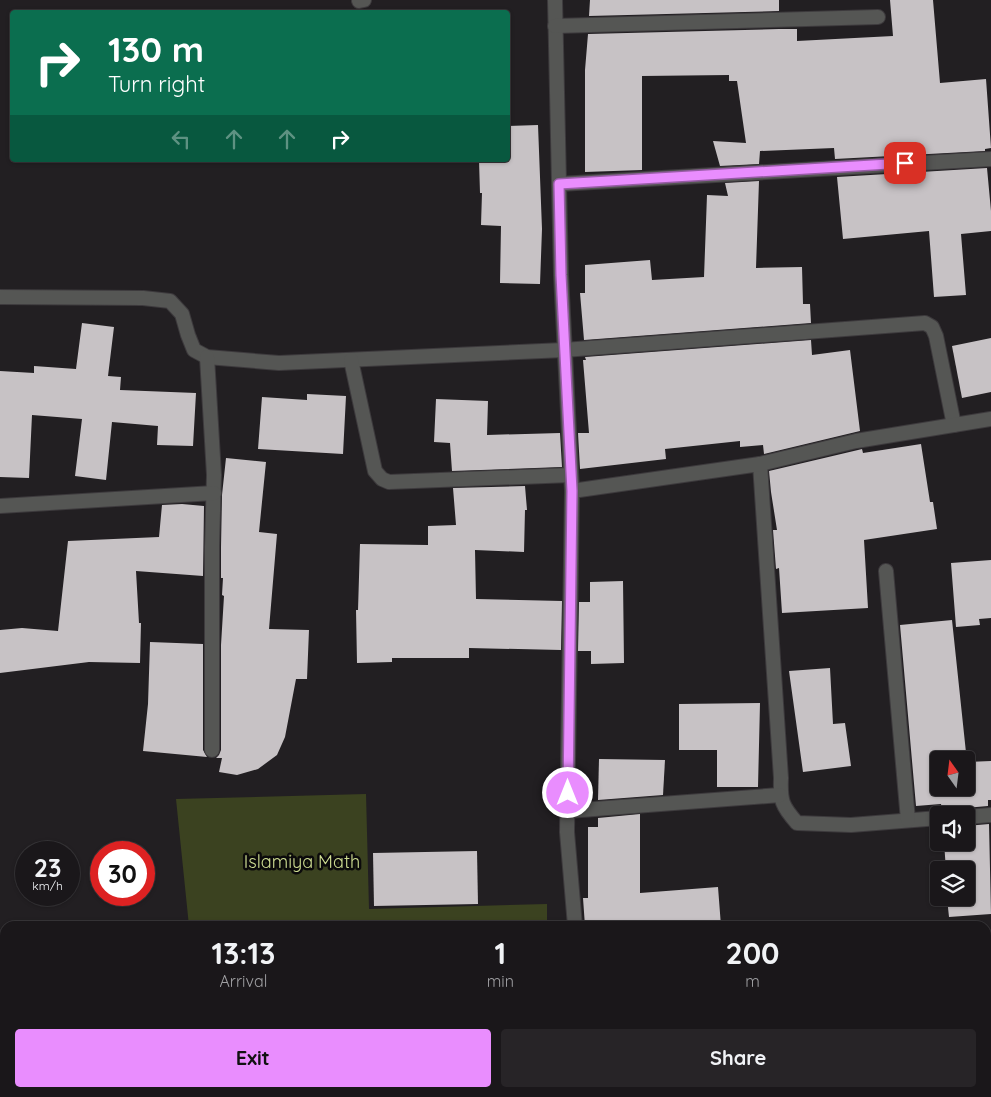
<!DOCTYPE html>
<style>
:root{--surface:#1a171a;--page:#272427;--text:#f1f3f6;--muted:#9f9fa2;--line:#383639;--accent:#e98dfe}
body{margin:0;font-family:Quicksand,sans-serif;background:var(--page);color:var(--text);height:100vh;display:flex;flex-direction:column;font-size:19px;white-space:nowrap}
*{box-sizing:border-box;margin:0}
p{font-size:16px;color:var(--muted)}
.icon{flex:none;width:28px;height:28px;fill:none;stroke:currentColor;stroke-width:2;stroke-linecap:round;stroke-linejoin:round}
.map{position:relative;flex:1;overflow:hidden}
.panel{position:absolute;left:0px;top:921px;width:991px;height:176px;display:flex;flex-direction:column;background:var(--surface);border-radius:15px 15px 0 0;box-shadow:0 1px 4px #0004,0 0 0 1px var(--line)}
.panel>*{flex:none}
.banner{position:absolute;left:10px;top:10px;width:500px;height:152px;border-radius:5px;box-shadow:0 1px 4px #0004,0 0 0 1px var(--line);background:#0b6e4f;color:#fff;overflow:hidden}
.needle{width:32px;rotate:346deg}
.buttons{position:absolute;left:930px;top:751px;display:grid;gap:10px}
.buttons a{display:grid;place-items:center;width:45px;height:45px;border-radius:5px;background:var(--surface);box-shadow:0 1px 4px #0004,0 0 0 1px var(--line);font-size:25px}
.speed{position:absolute;left:15px;top:841px;display:flex;gap:10px;font-size:25px;font-weight:700;text-align:center}
.speed>*{display:grid;place-content:center;width:65px;height:65px;border-radius:50%;background:var(--surface);box-shadow:0 1px 4px #0004,0 0 0 1px var(--line);line-height:1}
.speed small{font-size:12px;font-weight:400}
.speed .limit{border:8px solid #d22;background:#fff;color:#111}
.pin{position:absolute;display:grid;place-items:center;width:42px;height:42px;color:#fff;margin:-21px;border-radius:10px;box-shadow:0 2px 8px #0006}
.me{position:absolute;width:55px;margin:-28px;rotate:0deg;stroke-linejoin:round;filter:drop-shadow(0 0 4px #0008)}
.turn{display:flex;align-items:center;gap:18px;height:105px;padding:0 15px;font-size:22px}
.turn .icon{width:65px;height:65px;stroke-width:2.5}
.turn b{display:block;font-size:35px;line-height:42px}
.lanes{display:flex;align-items:center;height:48px;padding:0 15px;background:#0003;justify-content:center;gap:25px;direction:ltr}
.lanes .off{opacity:.35}
.eta{display:flex;justify-content:space-evenly;align-items:center;height:85px;text-align:center}
.eta b{font-size:30px;font-weight:700;line-height:35px}
.action{display:flex;gap:10px;margin-top:auto;padding:10px 15px}
.action a{flex:1;height:58px;border-radius:5px;background:var(--accent);color:#111;font-size:20px;font-weight:700;line-height:58px;text-align:center}
.action a+a{background:var(--page);color:var(--text)}
.map>svg:first-child{display:block}
.green{fill:#3b4220}
.building{fill:#c7c2c5;fill-rule:evenodd}
.lines{fill:none;stroke-linecap:round;stroke-linejoin:round}
.minor-casing{stroke:#3d3a3d;stroke-width:16}
.minor{stroke:#555654;stroke-width:14}
.route-casing{stroke:#975ca5;stroke-width:12}
.route{stroke:#e98dfe;stroke-width:9}
.labels{text-anchor:middle;dominant-baseline:central;stroke-width:5;stroke-linejoin:round;paint-order:stroke}
.park-label{font-size:18px;fill:#d0df93;stroke:#0b0a0b}
</style>
<div class="map">
<svg width="991" height="1097" viewBox="0 0 991 1097">
<rect width="100%" height="100%" fill="#221f22"/>
<g class="green">
<path d="M366,794L369,909L547,904V926H189L176,799Z"/>
<path d="M206,1093H440L414,1097H206Z"/>
</g>
<g class="building">
<path d="M590,0H779V11L589,16Z"/>
<path d="M890,0H933L940,83L986,79L991,148L985,149V151L835,159L834,148L760,151L759,164L720,166L713,141L746,143L737,81H729V75L642,76V170L585,172V70L588,34L779,29H797V41L893,36Z"/>
<path d="M538,125L542,229L540,284L500,283L501,226L481,225L482,193H480L479,160H508V126Z"/>
<path d="M987,168L991,211V231L961,234L966,295L934,297L929,231L843,239L837,177Z"/>
<path d="M759,181L756,268L802,267L803,304H810L811,323L584,340L580,293H585V265L650,260L652,280L704,277L707,195L728,196L725,183Z"/>
<path d="M82,323L114,327L108,376L121,377L120,390L196,393L193,446L157,445L158,426L112,422L106,480L75,476L82,419L32,415L29,478L0,477V371L34,373V366L76,369Z"/>
<path d="M991,338V392L962,398L952,346Z"/>
<path d="M811,340L812,355L850,350L860,431L764,454L763,445L740,447V441L665,449L666,459L580,469L578,433H589L583,360H586L585,357Z"/>
<path d="M307,394L346,396L343,454L258,449L262,397L307,400Z"/>
<path d="M436,399L488,401L487,435L560,433L562,467L452,471L450,443L434,442Z"/>
<path d="M921,444L930,502H933L937,529L864,540L868,608L782,613L779,568L776,569L773,530H777L771,492L769,471L858,450L862,449L863,453Z"/>
<path d="M226,458L266,462L259,532L277,534L269,629L309,630L307,679H296L285,737L277,755L258,769L237,775L219,772L222,758H216L219,755L221,750V645L224,596L222,595L223,578H221V547L222,495Z"/>
<path d="M525,486L527,510H525L524,552L475,550L476,599L562,601L561,650L469,648V658H392V662L357,663L356,610H358L360,544L428,545V526L456,525L453,488Z"/>
<path d="M182,504L204,506L203,576L136,571L139,623H141L140,663L89,662L0,673V630L22,628L58,631L68,541L159,537L162,505Z"/>
<path d="M991,560V618L979,619L980,625L956,627L951,563Z"/>
<path d="M623,581L624,663L591,664V651H578L579,602H590V582Z"/>
<path d="M952,620L967,762L991,761V800H988V806L965,808L961,810L958,815H947L942,810L941,804L916,806L900,625ZM939,760H966V788H939Z"/>
<path d="M150,642L203,644V750L207,757L143,751L148,704Z"/>
<path d="M830,668L833,724L845,723L851,766L803,772L789,671Z"/>
<path d="M760,703L758,787H717V750H679V704Z"/>
<path d="M599,759L665,760L663,795L598,800Z"/>
<path d="M640,814V893L718,887L721,926H585L583,898H588V827H598V818Z"/>
<path d="M989,824L991,914L949,917L947,898H966V870H946L944,842H966V826Z"/>
<path d="M477,851L478,904L374,906L373,853Z"/>
</g>
<g class="lines">
<g class="minor-casing">
<g id="minor">
<path d="M555,0L561,275L572,491L567,832L575,926"/>
<path d="M359,1L364,0"/>
<path d="M555,26L878,17"/>
<path d="M559,184L991,159"/>
<path d="M0,297L143,298L170,301L182,314L188,335L194,350L207,357L279,363L564,350L925,323L932,327L936,336L954,425"/>
<path d="M207,357L214,475L212,547V750"/>
<path d="M351,360L375,471L382,479L389,482L571,475"/>
<path d="M760,464L781,778C780,801 782,806 797,823L851,825L939,818"/>
<path d="M572,491L760,464L856,441L991,419"/>
<path d="M0,506L214,493"/>
<path d="M886,571L908,820"/>
<path d="M568,811L780,795"/>
<path d="M966,817L991,815"/>
<path d="M986,991L991,990"/>
<path d="M0,1001H5"/>
<path d="M183,1092L184,1097"/>
<path d="M600,1092L602,1097"/>
<path d="M415,1097L442,1092"/>
</g>
</g>
<use href="#minor" class="minor"/>
</g>
<g class="lines">
<g class="route-casing">
<path id="route" d="M568,793L572,491L561,275L559,184L905,163"/>
</g>
<use href="#route" class="route"/>
</g>
<g class="labels">
<g class="park-label">
<text x="302" y="861">Islamiya Math</text>
</g>
</g>
</svg>
<div class="buttons">
<a><svg class="needle" viewBox="-14 -14 28 28"><path d="M0-13l5 13h-10z" fill="#e53935"/><path d="M0 13l5-13h-10z" fill="#9f9fa2"/></svg></a>
<a><svg class="icon" aria-label="sound" viewBox="0 0 24 24"><path d="M4 9h4l5-4v14l-5-4H4zM17 9q2 3 0 6"/></svg></a>
<a><svg class="icon" aria-label="layers" viewBox="0 0 24 24"><path d="M12 4l9 5-9 5-9-5zM3 14l9 5 9-5"/></svg></a>
</div>
<div class="speed"><div>23<small>km/h</small></div><div class="limit">30</div></div>
<div class="pin" style="left:905px;top:163px;background:#d93025"><svg class="icon" aria-label="arrive" viewBox="0 0 24 24"><path d="M6 21V4h12l-3 4 3 4H6"/></svg></div>
<svg class="me" style="left:568px;top:793px" viewBox="-20 -20 40 40"><circle r="17" fill="#e98dfe" stroke="#fff" stroke-width="3"/><path d="M0-11L8 9 0 5-8 9z" fill="#fff"/></svg>
<div class="banner">
<div class="turn"><svg class="icon" aria-label="right" viewBox="0 0 24 24"><path d="M7 20v-9h11M14 6l5 5-5 5"/></svg><div><b>130 m</b>Turn right</div></div>
<div class="lanes"><svg class="icon off" aria-label="left" viewBox="0 0 24 24"><path d="M17 20v-9H6M10 6l-5 5 5 5"/></svg><svg class="icon off" aria-label="ahead" viewBox="0 0 24 24"><path d="M12 20V5M6 11l6-6 6 6"/></svg><svg class="icon off" aria-label="ahead" viewBox="0 0 24 24"><path d="M12 20V5M6 11l6-6 6 6"/></svg><svg class="icon" aria-label="right" viewBox="0 0 24 24"><path d="M7 20v-9h11M14 6l5 5-5 5"/></svg></div>
</div>
<section class="panel">
<div class="eta">
<div><b>13:13</b><p>Arrival</p></div>
<div><b>1</b><p>min</p></div>
<div><b>200</b><p>m</p></div>
</div>
<div class="action"><a>Exit</a><a>Share</a></div>
</section>
</div>
